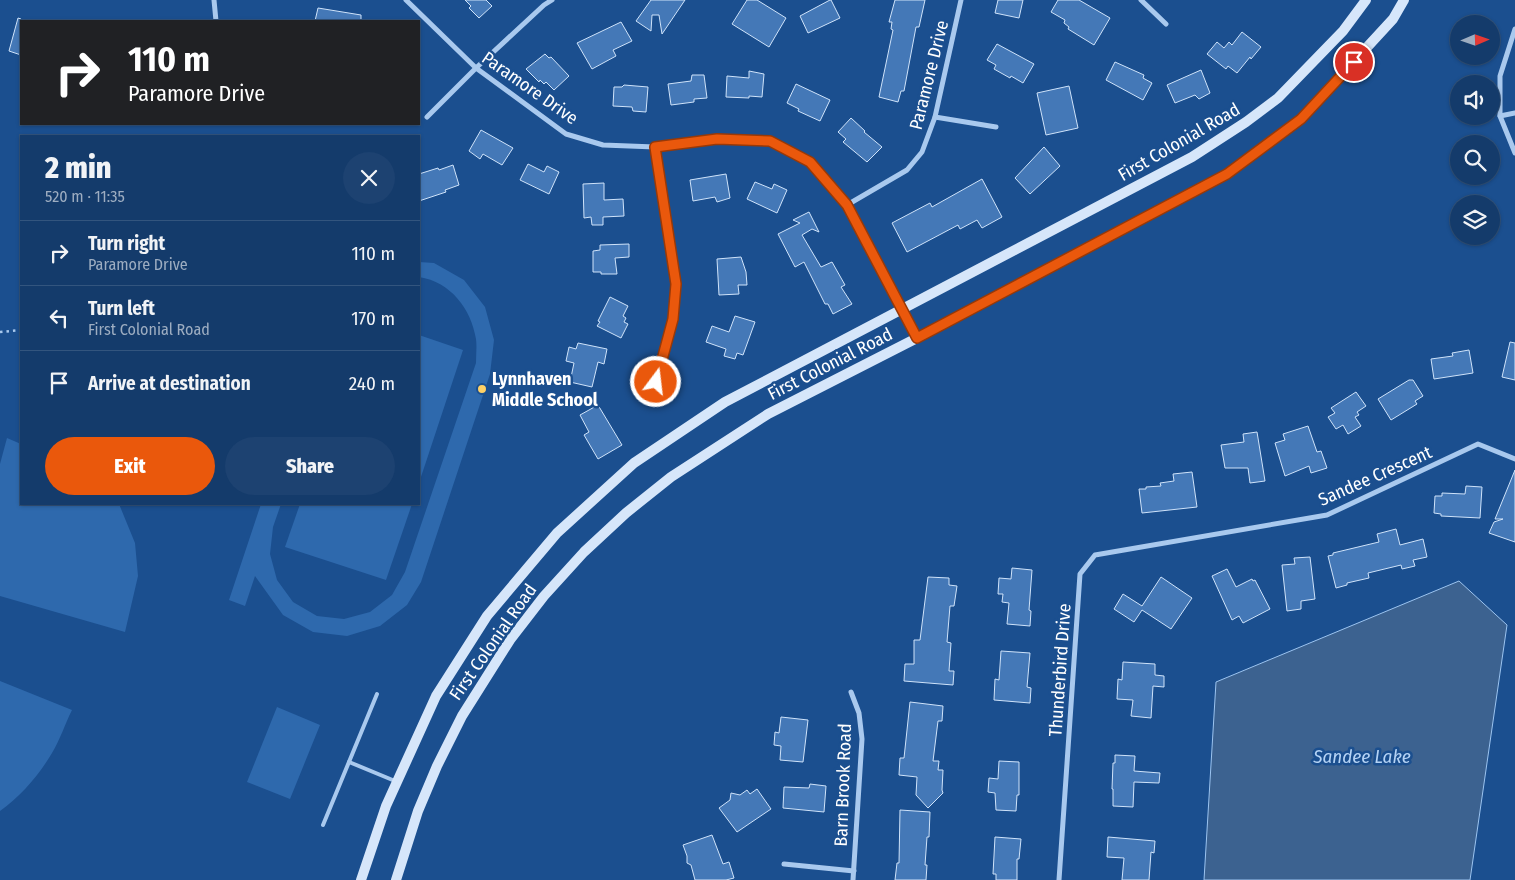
<!DOCTYPE html>
<meta charset="utf-8">
<style>
:root{--surface:#143b6b;--page:#1d4271;--text:#f1f3f6;--muted:#9dadc1;--line:#33557e;--accent:#ea580c}
body{margin:0;font-family:"Fira Sans Condensed",sans-serif;background:var(--page);color:var(--text);height:100vh;display:flex;flex-direction:column;font-size:19px;white-space:nowrap}
*{box-sizing:border-box;margin:0}
p{font-size:16px;color:var(--muted)}
.icon{flex:none;width:28px;height:28px;fill:none;stroke:currentColor;stroke-width:2;stroke-linecap:round;stroke-linejoin:round}
.map{position:relative;flex:1;overflow:hidden}
.drawer{position:absolute;left:20px;top:135px;width:400px;height:370px;display:flex;flex-direction:column;background:var(--surface);border-radius:0px;box-shadow:0 1px 4px #0004,0 0 0 1px var(--line)}
.drawer>*{flex:none}
.hud{position:absolute;left:20px;top:20px;width:400px;height:105px;border-radius:0px;box-shadow:0 1px 4px #0004,0 0 0 1px var(--line);background:#202124;color:#fff;overflow:hidden}
.needle{width:32px;rotate:88deg}
.tools{position:absolute;left:1450px;top:15px;display:grid;gap:10px}
.tools a{display:grid;place-items:center;width:50px;height:50px;border-radius:50%;background:var(--surface);box-shadow:0 1px 4px #0004,0 0 0 1px var(--line);font-size:25px}
.pin{position:absolute;display:grid;place-items:center;width:42px;height:42px;color:#fff;margin:-21px;border:2px solid #fff;border-radius:50%;box-shadow:0 1px 5px #0007}
.me{position:absolute;width:55px;margin:-28px;rotate:15deg;stroke-linejoin:round;filter:drop-shadow(0 0 4px #0008)}
.turn{display:flex;align-items:center;gap:18px;height:105px;padding:0 25px;font-size:22px}
.turn .icon{width:65px;height:65px;stroke-width:2.5}
.turn b{display:block;font-size:35px;line-height:42px}
.round{display:grid;place-items:center;flex:none;width:52px;height:52px;border-radius:26px;background:var(--page)}
.overview{display:flex;align-items:center;justify-content:space-between;height:85px;padding:0 25px}
h1{font-size:30px;font-weight:800;line-height:38px}
.cta{display:flex;gap:10px;margin-top:auto;padding:10px 25px}
.cta a{flex:1;height:58px;border-radius:30px;background:var(--accent);color:#fff;font-size:20px;font-weight:800;line-height:58px;text-align:center}
.cta a+a{background:var(--page);color:var(--text)}
ul{padding:0;list-style:none}
li{display:flex;align-items:center;gap:15px;height:65px;padding:0 25px;border-top:1px solid var(--line)}
li div{flex:1}
li b{display:block;font-size:19px}
li em{font-style:normal}
.map>svg:first-child{display:block}
.grass{fill:#2e69ad}
.water{fill:#3c6290;stroke:#9cc4f0}
.building{fill:#4478b7;stroke:#cfe3fa}
.lines{fill:none;stroke-linecap:round;stroke-linejoin:round}
.path{stroke:#a9c9ee;stroke-width:2.5;stroke-dasharray:2.5 4;stroke-linecap:butt}
.lane{stroke:#a9c9ee;stroke-width:4}
.street{stroke:#a9c9ee;stroke-width:5}
.secondary{stroke:#d6e6fa;stroke-width:10}
.route-casing{stroke:#983908;stroke-width:12}
.route{stroke:#ea580c;stroke-width:9}
.poi-dot{fill:#ffd166;stroke:#1b4f8f;stroke-width:2}
.labels{text-anchor:middle;dominant-baseline:central;stroke-width:5;stroke-linejoin:round;paint-order:stroke}
.street-label{font-size:18px;fill:#fff;stroke:#1b4f8f}
.poi-label{font-size:18px;font-weight:bold;fill:#fff;stroke:#1b4f8f;text-anchor:start}
.water-label{font-size:19px;font-style:italic;fill:#b5d3f5;stroke:#1b4f8f}
</style>
<div class="map">
<svg width="1515" height="880" viewBox="0 0 1515 880">
<rect width="100%" height="100%" fill="#1b4f8f"/>
<g class="grass">
<path d="M419,262L434,263L464,280L485,307L494,340L490,374L421,582L407,605L380,626L347,636L313,632L283,615L255,576L245,606L229,600L261,504H281L273,527L270,554L277,580L293,602L317,616L344,619L370,612L392,595L405,572L476,363C476,355 477,347 476,339C471,309 451,282 419,277Z"/>
<path d="M419,335L463,350L419,483Z"/>
<path d="M7,438L21,444V504H119L135,543L138,576L125,632L0,596V464Z"/>
<path d="M300,504H412L386,580L285,547Z"/>
<path d="M0,681L72,710C65,724 60,740 52,753C39,775 21,796 0,811Z"/>
<path d="M277,707L320,725L290,799L247,782Z"/>
</g>
<path class="water" d="M1459,581L1507,625L1470,880H1204L1216,682Z"/>
<g class="building">
<path d="M465,0H486L492,6L479,18L469,8L471,6Z"/>
<path d="M651,0H685L662,34L659,15H652L651,31L636,21Z"/>
<path d="M747,0H757L786,18L769,47L732,24Z"/>
<path d="M830,0H831L840,18L808,33L800,16Z"/>
<path d="M895,0H925L919,27H916L904,91H901L898,102L879,97L893,30L891,29L892,22H889Z"/>
<path d="M998,0H1023L1019,18L995,13Z"/>
<path d="M1058,0H1079L1110,18L1094,45L1068,29L1069,27L1064,23L1065,20L1051,12Z"/>
<path d="M318,8L361,15V21H315Z"/>
<path d="M18,18L21,19V55L9,51Z"/>
<path d="M621,22L632,41L613,50L616,56L592,69L577,43Z"/>
<path d="M1242,32L1261,47L1251,59L1250,57L1237,73L1228,66L1226,69L1207,54L1217,42L1224,48L1229,42L1232,45Z"/>
<path d="M997,44L1034,64L1023,83L1011,76L1010,78L994,69L996,65L987,60Z"/>
<path d="M545,54L549,58L551,57L569,76L554,90L546,82L544,84L540,80L539,82L526,69Z"/>
<path d="M1115,62L1144,75L1143,78L1152,83L1143,100L1106,80Z"/>
<path d="M1201,70L1210,93L1199,99L1195,95L1175,103L1167,85Z"/>
<path d="M749,71L764,74L762,97L749,96V98L726,97L727,76L749,78Z"/>
<path d="M692,75H704L707,98L694,99V102L671,105L668,84L691,81Z"/>
<path d="M796,84L830,100L820,121L798,111L799,109L787,103Z"/>
<path d="M624,85L648,87L646,112L633,111L632,107L613,106L614,87H622Z"/>
<path d="M1069,86L1078,128L1046,135L1037,93Z"/>
<path d="M851,118L865,131L864,132L882,147L867,162L843,142L846,139L838,132Z"/>
<path d="M481,130L513,148L502,165L483,154L480,159L469,151Z"/>
<path d="M1044,147L1060,166L1030,194L1015,178Z"/>
<path d="M528,164L544,172L547,166L559,172L549,194L520,180Z"/>
<path d="M453,165L459,185L445,190L446,192L419,201V174L438,168L439,170Z"/>
<path d="M726,174L730,198L717,202L715,197L693,201L690,180Z"/>
<path d="M982,179L1002,217L982,228L977,220L960,229L958,225L907,252L892,223L930,203L932,207Z"/>
<path d="M755,182L772,189L774,184L787,190L777,213L747,199Z"/>
<path d="M604,183V200L623,199L624,216L603,217V225H592L591,217L584,218L583,184Z"/>
<path d="M809,212L819,232L812,229L802,235L821,267L832,262L845,285L841,287L852,304L833,314L828,304H825L804,262L795,267L778,234L800,223L793,220Z"/>
<path d="M629,244V257L615,258L617,274H601V272H593V251L600,250V245Z"/>
<path d="M741,257L746,272L747,285H738L739,294L719,295L717,259Z"/>
<path d="M610,297L628,306L623,316L626,318L624,322L628,324L621,338L597,326L600,322L598,321Z"/>
<path d="M735,316L755,322L743,355L737,353L735,359L724,356L726,349L706,342L712,326L729,332Z"/>
<path d="M1510,342L1515,343V380L1502,377Z"/>
<path d="M578,343L607,349L604,364L598,362L592,387L570,382L574,363L566,361L569,347L576,349Z"/>
<path d="M1469,350L1473,373L1434,379L1431,359L1453,356L1452,353Z"/>
<path d="M1409,380H1413L1423,396L1415,401L1417,404L1391,420L1378,399Z"/>
<path d="M1356,392L1366,406L1357,412L1359,415L1355,417L1361,426L1348,434L1343,425L1336,429L1328,417L1335,413L1331,408Z"/>
<path d="M598,405L622,445L598,459L584,435L589,432L580,415Z"/>
<path d="M1308,426L1317,452L1321,451L1327,468L1311,473L1309,466L1285,476L1275,443L1285,440L1283,434Z"/>
<path d="M1257,432L1265,481L1250,483L1248,468H1225L1221,445L1244,442L1243,434Z"/>
<path d="M1515,470V542L1489,533L1494,522L1503,519H1495Z"/>
<path d="M1192,472L1197,507L1142,513L1139,489H1146V487L1161,486L1160,483L1174,481L1173,474Z"/>
<path d="M1466,486L1482,487L1480,518L1441,516V514L1434,513L1435,496H1442V493L1465,494Z"/>
<path d="M1396,529L1400,545L1423,539L1427,557L1413,560L1415,566L1402,569L1401,565L1368,573L1369,578L1347,583V585L1336,588L1328,556L1333,555V553L1379,542L1377,534Z"/>
<path d="M1310,557L1315,599L1301,601V609L1287,611L1282,565L1295,564L1294,558Z"/>
<path d="M1012,568L1032,570L1029,610L1031,611L1030,626L1007,624L1009,603L1002,602L1003,594H998L999,578L1011,579Z"/>
<path d="M1227,569L1236,587L1252,579L1253,581L1255,580L1270,609L1243,623L1239,616L1232,620L1212,576Z"/>
<path d="M928,577L949,578V585L957,586L954,606H950L947,642L951,643L949,671H954L953,685L904,681L905,664H914V640H920Z"/>
<path d="M1161,577L1192,598L1171,629L1142,610L1134,622L1114,609L1123,594L1142,606Z"/>
<path d="M1001,651L1030,653L1027,687L1031,688L1030,703L994,700L995,679L999,680Z"/>
<path d="M1123,662L1155,664V675L1164,676V687L1153,686L1151,718L1131,716L1133,700L1117,699L1118,679L1122,680Z"/>
<path d="M910,702L943,706L942,721H938L933,761H939L938,770H943L942,790L943,793L928,808L916,795L917,777L899,775L900,758H904Z"/>
<path d="M781,717L808,720L803,762L780,760L781,746L774,745L775,732L779,733Z"/>
<path d="M1115,755L1135,756L1134,771L1160,773L1159,783L1134,782L1133,807L1113,806V789H1112L1113,763H1115Z"/>
<path d="M999,761L1019,762V795H1017L1016,811L996,810L995,793L988,792L989,778L998,779Z"/>
<path d="M810,784L826,786L824,812L783,808L784,787L809,788Z"/>
<path d="M757,789L771,809L737,832L719,808L730,800L731,793L740,795L747,790L750,794Z"/>
<path d="M900,810L930,812L929,837H927L925,865H927L926,880H895L897,863H899Z"/>
<path d="M712,835L723,864L729,862L734,878L726,880H695L691,865L687,863V856L683,845Z"/>
<path d="M995,837L1021,839L1019,859H1017V880H996V874H993Z"/>
<path d="M1108,837L1155,841L1154,853L1151,852L1149,880H1122L1124,858L1107,857Z"/>
</g>
<g class="lines">
<path class="path" d="M0,332L21,330"/>
<g class="lane">
<path d="M349,762L395,781"/>
<path d="M323,825L377,694"/>
</g>
<g class="street">
<path d="M214,0L216,21"/>
<path d="M406,0L476,68L566,134L603,145L655,147L717,139L770,141L810,162L847,205L917,338"/>
<path d="M1141,0L1166,24"/>
<path d="M1515,29L1500,76V116L1515,153"/>
<path d="M1500,116L1515,113"/>
<path d="M427,117L476,68L544,5L552,0"/>
<path d="M935,117L996,127"/>
<path d="M655,147L676,283L673,319L656,382"/>
<path d="M847,205L907,170L922,152L935,117L961,0"/>
<path d="M851,692L859,713L862,739L853,880"/>
<path d="M784,864L854,871"/>
<path d="M1059,880L1080,574L1095,555L1327,515L1478,444L1515,459"/>
</g>
<g class="secondary">
<path d="M361,880L386,806L436,696L487,616L557,533L634,463L725,402L1192,157L1246,122L1278,98L1343,31L1366,0"/>
<path d="M396,880L418,811L437,766L462,716L510,640L544,596L584,552L626,513L671,477L768,414L917,338L1227,174L1301,119L1393,19L1404,0"/>
</g>
</g>
<g class="lines">
<g class="route-casing">
<path id="route" d="M656,382L673,319L676,284L655,147L717,139L770,141L810,162L847,205L917,338L1227,174L1301,119L1354,62"/>
</g>
<use href="#route" class="route"/>
</g>
<circle class="poi-dot" cx="482" cy="389" r="5"/>
<g class="labels">
<g class="street-label">
<text transform="translate(929 75) rotate(-76)">Paramore Drive</text>
<text transform="translate(530 88) rotate(35)">Paramore Drive</text>
<text transform="translate(1179 142) rotate(-30)">First Colonial Road</text>
<text transform="translate(830 364) rotate(-27)">First Colonial Road</text>
<text transform="translate(1375 476) rotate(-24)">Sandee Crescent</text>
<text transform="translate(493 642) rotate(-55)">First Colonial Road</text>
<text transform="translate(1060 670) rotate(-86)">Thunderbird Drive</text>
<text transform="translate(843 785) rotate(-88)">Barn Brook Road</text>
</g>
<g class="poi-label">
<text x="492" y="379">Lynnhaven<tspan x="492" dy="21">Middle School</tspan></text>
</g>
<g class="water-label">
<text x="1362" y="756">Sandee Lake</text>
</g>
</g>
</svg>
<div class="tools">
<a><svg class="needle" viewBox="-14 -14 28 28"><path d="M0-13l5 13h-10z" fill="#e53935"/><path d="M0 13l5-13h-10z" fill="#9dadc1"/></svg></a>
<a><svg class="icon" aria-label="sound" viewBox="0 0 24 24"><path d="M4 9h4l5-4v14l-5-4H4zM17 9q2 3 0 6"/></svg></a>
<a><svg class="icon" aria-label="search" viewBox="0 0 24 24"><circle cx="10" cy="10" r="6"/><path d="M15 15l6 6"/></svg></a>
<a><svg class="icon" aria-label="layers" viewBox="0 0 24 24"><path d="M12 4l9 5-9 5-9-5zM3 14l9 5 9-5"/></svg></a>
</div>
<div class="pin" style="left:1354px;top:62px;background:#d93025"><svg class="icon" aria-label="arrive" viewBox="0 0 24 24"><path d="M6 21V4h12l-3 4 3 4H6"/></svg></div>
<svg class="me" style="left:656px;top:382px" viewBox="-20 -20 40 40"><circle r="17" fill="#ea580c" stroke="#fff" stroke-width="3"/><path d="M0-11L8 9 0 5-8 9z" fill="#fff"/></svg>
<div class="hud">
<div class="turn"><svg class="icon" aria-label="right" viewBox="0 0 24 24"><path d="M7 20v-9h11M14 6l5 5-5 5"/></svg><div><b>110 m</b>Paramore Drive</div></div>
</div>
<section class="drawer">
<div class="overview"><div><h1>2 min</h1><p>520 m · 11:35</p></div><a class="round"><svg class="icon" aria-label="close" viewBox="0 0 24 24"><path d="M6 6l12 12M18 6L6 18"/></svg></a></div>
<ul>
<li><svg class="icon" aria-label="right" viewBox="0 0 24 24"><path d="M7 20v-9h11M14 6l5 5-5 5"/></svg><div><b>Turn right</b><p>Paramore Drive</p></div><em>110 m</em></li>
<li><svg class="icon" aria-label="left" viewBox="0 0 24 24"><path d="M17 20v-9H6M10 6l-5 5 5 5"/></svg><div><b>Turn left</b><p>First Colonial Road</p></div><em>170 m</em></li>
<li><svg class="icon" aria-label="arrive" viewBox="0 0 24 24"><path d="M6 21V4h12l-3 4 3 4H6"/></svg><div><b>Arrive at destination</b></div><em>240 m</em></li>
</ul>
<div class="cta"><a>Exit</a><a>Share</a></div>
</section>
</div>
